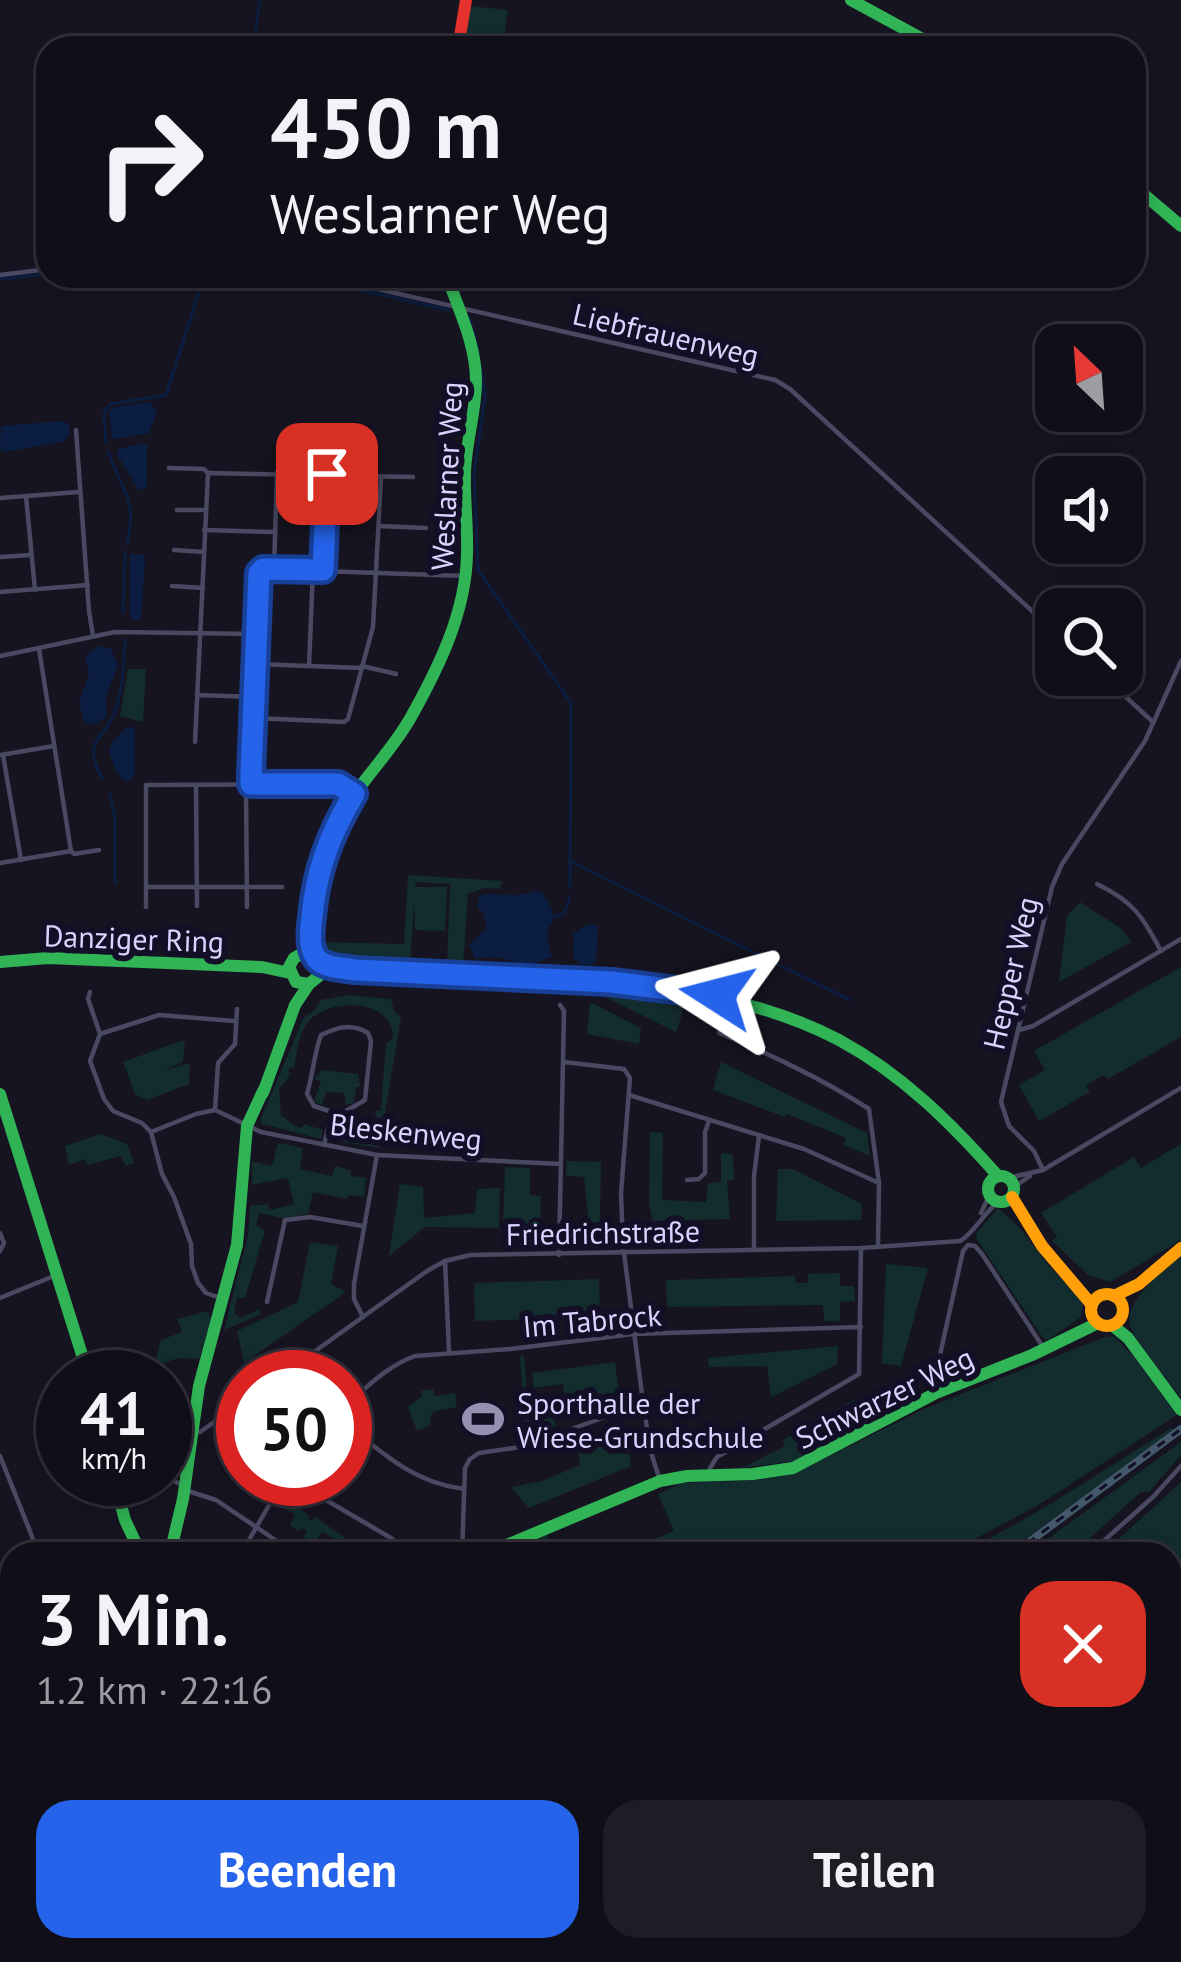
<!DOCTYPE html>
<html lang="de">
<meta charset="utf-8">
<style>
:root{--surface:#100f19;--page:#1e1d26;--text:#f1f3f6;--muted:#9c9ca2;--line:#302f38;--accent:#2563eb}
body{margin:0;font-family:"PT Sans",sans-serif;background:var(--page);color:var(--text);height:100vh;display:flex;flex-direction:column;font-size:45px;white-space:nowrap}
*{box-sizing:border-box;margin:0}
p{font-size:39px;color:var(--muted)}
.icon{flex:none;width:66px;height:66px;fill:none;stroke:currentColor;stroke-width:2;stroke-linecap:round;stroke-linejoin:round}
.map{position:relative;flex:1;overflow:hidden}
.sheet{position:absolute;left:0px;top:1542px;width:1182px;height:420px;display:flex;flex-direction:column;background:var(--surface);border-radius:36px 36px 0 0;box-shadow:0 6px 18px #0003,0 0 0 3px var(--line)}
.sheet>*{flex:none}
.banner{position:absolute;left:36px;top:36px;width:1110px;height:252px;border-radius:36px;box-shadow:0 6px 18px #0003,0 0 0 3px var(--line);background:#100f19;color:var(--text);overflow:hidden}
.needle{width:78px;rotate:335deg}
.fabs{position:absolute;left:1035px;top:324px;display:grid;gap:24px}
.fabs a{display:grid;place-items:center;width:108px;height:108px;border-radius:24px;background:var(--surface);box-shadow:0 6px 18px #0003,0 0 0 3px var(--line);font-size:60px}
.speed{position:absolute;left:36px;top:1350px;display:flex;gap:24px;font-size:60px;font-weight:700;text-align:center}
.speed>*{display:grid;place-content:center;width:156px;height:156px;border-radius:50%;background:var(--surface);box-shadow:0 6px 18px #0003,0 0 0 3px var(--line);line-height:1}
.speed small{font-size:30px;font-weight:400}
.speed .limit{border:18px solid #d22;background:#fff;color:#111}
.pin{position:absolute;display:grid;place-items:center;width:102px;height:102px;color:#fff;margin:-51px;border-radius:24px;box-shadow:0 6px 18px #0006}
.me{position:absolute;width:132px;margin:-66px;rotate:279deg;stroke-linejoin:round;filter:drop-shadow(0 0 9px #0008)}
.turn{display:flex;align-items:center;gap:42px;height:252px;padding:0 36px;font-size:54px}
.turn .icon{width:156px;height:156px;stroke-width:2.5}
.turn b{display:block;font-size:84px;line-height:102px}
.round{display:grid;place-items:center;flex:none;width:126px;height:126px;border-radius:36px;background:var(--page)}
.summary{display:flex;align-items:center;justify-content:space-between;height:204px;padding:0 36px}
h1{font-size:72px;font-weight:600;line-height:90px}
.button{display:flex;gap:24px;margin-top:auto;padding:24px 36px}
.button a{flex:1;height:138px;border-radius:36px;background:var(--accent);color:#fff;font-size:48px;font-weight:600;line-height:138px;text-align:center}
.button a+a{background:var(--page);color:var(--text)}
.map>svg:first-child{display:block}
.green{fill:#132c2d}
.water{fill:#0b1e41}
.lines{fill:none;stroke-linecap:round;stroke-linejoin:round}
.stream{stroke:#0b1e41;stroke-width:3}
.street{stroke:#4a4962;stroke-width:4.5}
.fast{stroke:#30b455;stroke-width:12}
.slow{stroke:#ff9f0a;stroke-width:12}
.jam{stroke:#e5322d;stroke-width:12}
.rail-casing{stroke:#43596b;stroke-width:8}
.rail{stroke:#130f26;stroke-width:3;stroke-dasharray:9;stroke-linecap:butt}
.route-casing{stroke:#184099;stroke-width:30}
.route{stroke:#2563eb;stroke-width:21}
.labels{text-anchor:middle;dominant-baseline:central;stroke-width:12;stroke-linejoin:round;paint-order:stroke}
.street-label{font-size:30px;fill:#d9d4ff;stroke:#130f26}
.poi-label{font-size:30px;fill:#d9d4ff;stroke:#130f26;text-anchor:start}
</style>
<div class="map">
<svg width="1181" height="1962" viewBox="0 0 1181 1962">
<rect width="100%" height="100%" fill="#161421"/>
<g class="green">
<path d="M469,6L508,10L502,48H463Z"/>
<path d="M128,669H146L143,722L120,716Z"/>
<path d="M408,875L502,881L500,889L484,888L468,894L463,967L447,965L450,884L415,882L416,887H447L445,931L415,930L414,902L410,963L347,962L326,957L318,942L404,944Z"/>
<path d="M1080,902L1122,929L1131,942L1059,982L1067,916Z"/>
<path d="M1181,967V1037L1108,1079L1104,1075L1086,1085L1090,1092L1039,1121L1019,1085L1045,1070L1034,1051Z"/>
<path d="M591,990L612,997L686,1003L676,1032Z"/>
<path d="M348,995L391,999L394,1011L401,1017L379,1148L328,1140L334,1118L336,1129C357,1129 358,1130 377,1117L374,1111L381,1110L386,1043L393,1038C393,998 329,997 308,1022C298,1034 297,1053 294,1068L290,1067L288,1072L291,1074L279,1089L281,1115L295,1126L302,1128L304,1124L323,1130L321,1139L262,1124L261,1118L304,1017L314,1011L321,1000Z"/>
<path d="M590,1002L641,1028L639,1044L587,1034Z"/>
<path d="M181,1041H185L183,1062L162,1071L190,1063L189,1084L147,1100L135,1094L123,1062Z"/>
<path d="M721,1062L867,1133L870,1156L844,1145L846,1138L787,1114L785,1117L713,1090Z"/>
<path d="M322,1070L358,1074L360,1087H356L354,1103L346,1105L344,1093L326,1092L322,1105L314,1101L321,1081L314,1079Z"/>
<path d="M650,1132L663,1133L662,1200L706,1202L708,1183L721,1182V1153L733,1154L734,1180L727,1181L730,1219L653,1221L649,1205Z"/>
<path d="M101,1134L127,1144L134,1163L126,1166L121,1156L88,1165L85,1159L69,1165L65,1146Z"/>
<path d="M278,1143L303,1148L300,1169L332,1176L335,1166L350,1170L351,1176L366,1178L364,1197L348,1195L347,1199L313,1192L308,1214L282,1218L259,1213L256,1225L265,1231L245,1298H237L234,1313L241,1318L259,1309L261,1314L224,1330L248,1235L250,1206L268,1204L270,1210L294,1204L288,1178L252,1185V1161L272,1166Z"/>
<path d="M1181,1144V1240L1110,1282L1088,1275L1052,1241L1057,1237L1041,1213L1134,1157L1141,1168Z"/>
<path d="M567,1161L601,1162L600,1223L589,1224L584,1177L566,1176Z"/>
<path d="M505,1167L530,1168V1195L541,1196L540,1225L503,1224Z"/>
<path d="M778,1169H793L862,1204L861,1220L776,1221Z"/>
<path d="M400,1184L423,1187L424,1218L475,1213L477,1189L500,1188L499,1228L425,1227L389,1256Z"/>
<path d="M998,1208L1019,1227L1050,1267L1083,1302L1081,1317L1049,1339L1045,1340L1041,1335L976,1238L977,1232Z"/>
<path d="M310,1242L338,1246L331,1284L346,1292L244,1363L237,1331L298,1302Z"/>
<path d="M1181,1257V1398C1169,1381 1135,1342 1130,1325C1124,1301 1164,1269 1181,1257Z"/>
<path d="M886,1264L928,1268L901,1366L882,1363Z"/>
<path d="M840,1273V1286H854L855,1301L840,1302V1321H824L823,1305L667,1307L666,1280L795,1276L796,1283H808V1274Z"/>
<path d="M599,1279L600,1317L475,1321L474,1283Z"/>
<path d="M208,1311L211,1321L199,1359L178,1358L154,1367L161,1340L182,1332L177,1319Z"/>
<path d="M1114,1336L1135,1358L1177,1415L1040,1504L947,1554H615L674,1531L658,1494L681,1483L758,1480L797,1472L926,1408L1102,1338Z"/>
<path d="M838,1346L837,1364L771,1397L767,1366L709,1367L708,1358Z"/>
<path d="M524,1355L527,1395H552L555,1428L526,1437L520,1356Z"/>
<path d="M615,1362L619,1394L565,1401L563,1384L534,1388L532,1373Z"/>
<path d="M433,1389L435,1396L455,1393L457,1407L434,1411L430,1417L431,1425L417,1431L408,1407L422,1396L421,1391Z"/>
<path d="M855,1399L868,1421L806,1457L794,1461L742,1468L785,1446L783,1440Z"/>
<path d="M1171,1428L1174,1431L1017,1545L1001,1554H962L1049,1505Z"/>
<path d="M628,1441L631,1466L529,1508L511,1487L542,1481L580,1465L578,1450Z"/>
<path d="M1181,1442V1455L1149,1492H1141L1072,1554H1027Z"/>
<path d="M1181,1482V1897L1170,1905V1554H1102Z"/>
<path d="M287,1484H290L281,1497L309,1515L308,1519L312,1521L315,1517L351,1542L377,1554H334L330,1551L336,1540L322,1532L307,1554L302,1550L308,1540L304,1537L307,1531L302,1528L299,1531L290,1525L295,1514L274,1504Z"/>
<path d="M547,1532L552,1554H496Z"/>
<path d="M12,1682V1758L0,1759V1689Z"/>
<path d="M864,1950H929L934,1959L940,1962H874Z"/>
<path d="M944,1950H1084L1066,1962H953Z"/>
</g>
<g class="water">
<path d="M150,402L157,412L149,433L117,439L112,437L109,413L112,408Z"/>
<path d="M63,421L68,424L70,432L64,441L5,452L0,449L1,426Z"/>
<path d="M142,443L147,445V484L146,488L139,490L116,453L119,449Z"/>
<path d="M130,554L144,555L145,560L141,620L131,619L130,613Z"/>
<path d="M99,646L111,649L118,665L106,697L107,716L93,725L84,721L79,702L89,674L85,656Z"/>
<path d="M127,727H132L135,732V774L130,781H124L115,769L109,751L113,741Z"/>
<path d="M534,891L542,892L552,909L553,921C543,934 548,942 552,957L527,966L498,957L475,958L469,945L487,928L483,913L477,907L480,895C499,891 517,900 534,891Z"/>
<path d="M589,924L598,926L596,961L591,965H581L573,957L574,933Z"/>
</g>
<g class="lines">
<g class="stream">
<path d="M253,48L260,0"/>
<path d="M298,276L449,310"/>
<path d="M0,279L48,274"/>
<path d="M469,317L477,347L485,396L474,474L478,570L571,703L570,888"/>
<path d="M106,442L104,413L110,404L166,395L204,276"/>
<path d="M108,451C121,491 138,497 127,544"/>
<path d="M123,612L125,552"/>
<path d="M102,778C80,737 106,741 116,709C123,687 124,663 125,640"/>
<path d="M110,794L115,818V883"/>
<path d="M572,862L850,1000"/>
<path d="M553,916L564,914L570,897"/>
</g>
<g class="street">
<path d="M0,275L48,269"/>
<path d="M321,276L775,380L790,389L1056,633"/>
<path d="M76,430L89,611L93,636"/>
<path d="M169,468L204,469L208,473"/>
<path d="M26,496L35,590"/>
<path d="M0,498L79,492"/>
<path d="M177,510H205"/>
<path d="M379,526L426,528"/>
<path d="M204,530L275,532"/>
<path d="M174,550L204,552"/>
<path d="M0,557L30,555"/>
<path d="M274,569L277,472"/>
<path d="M323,570L327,474"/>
<path d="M172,586L203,588"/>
<path d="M0,592L88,585"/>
<path d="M39,649L71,851"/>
<path d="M0,656L115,632L256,634"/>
<path d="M256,664L362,668"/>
<path d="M309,666L313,570"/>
<path d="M362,666L396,674"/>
<path d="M1102,675L1153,722"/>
<path d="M197,695L255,697"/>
<path d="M254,718L344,722L348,719L373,627L381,478"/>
<path d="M195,742L208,473L413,477"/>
<path d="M0,755L54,746"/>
<path d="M3,755L21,860"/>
<path d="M251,784L259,573L263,569L466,576"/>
<path d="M196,785L197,906"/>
<path d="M246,787L247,907"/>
<path d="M0,863L71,851L74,854L99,850"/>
<path d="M1097,884C1133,901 1143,917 1161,951"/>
<path d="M147,887H282"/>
<path d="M146,907V785L338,784L354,794"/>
<path d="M90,992L88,999L100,1034L90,1061L104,1099L113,1111L142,1123L151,1132L162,1174L174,1197L191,1244L192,1266L198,1283L206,1293L223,1299"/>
<path d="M1019,1030L1033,1026L1181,939"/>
<path d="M719,1033C771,1055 821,1078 869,1109L879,1183"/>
<path d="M100,1034L159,1015L235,1021"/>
<path d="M564,1062L624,1069L630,1078L621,1193L623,1245L644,1410L651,1452L660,1481"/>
<path d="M629,1095L804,1149L879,1183L878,1247"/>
<path d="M215,1110L218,1063L235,1044L237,1009"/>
<path d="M151,1132L196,1114L215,1110L261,1132L377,1155L561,1164"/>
<path d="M324,1145L332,1112L346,1111L365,1100L371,1041L368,1033C351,1023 338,1027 321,1035C314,1054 313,1074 307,1094L314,1106L332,1112"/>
<path d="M1043,1170L1034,1151L1009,1126L1001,1102L1052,887L1062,864L1145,741L1181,661"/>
<path d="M1008,1178L1043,1170L1181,1088"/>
<path d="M687,1180L699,1179L705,1173V1132L709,1121"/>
<path d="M1014,1187L1030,1176"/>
<path d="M981,1213L989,1196"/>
<path d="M0,1233L4,1243L0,1251"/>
<path d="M754,1250V1176L759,1136"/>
<path d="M559,1255L564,1011L560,1005"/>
<path d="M445,1261L449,1351"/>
<path d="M0,1298L59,1274"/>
<path d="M267,1302L285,1220L310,1217L363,1226"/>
<path d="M363,1317L354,1299V1284L377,1155"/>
<path d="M279,1377L427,1271L445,1261L470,1255L861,1248L960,1241C973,1234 983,1214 998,1202"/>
<path d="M936,1393L934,1382L963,1251L968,1245L975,1246L982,1254L1043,1347"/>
<path d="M345,1406C367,1387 387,1366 415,1356L510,1349L633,1334L861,1327"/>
<path d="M345,1423C382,1453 414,1483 464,1489"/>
<path d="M192,1432H200L243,1402"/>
<path d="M0,1456L39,1554"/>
<path d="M710,1475V1468L717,1457L859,1374L861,1248"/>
<path d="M165,1477L178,1483"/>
<path d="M290,1479L391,1538L410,1554"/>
<path d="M185,1490L216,1500L296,1554"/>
<path d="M241,1554L284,1479"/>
<path d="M462,1554L465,1468L470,1459L479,1453L521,1447L608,1416L642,1411"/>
<path d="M1089,1554L1154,1496L1181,1466"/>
<path d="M0,1575L7,1582L12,1580"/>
<path d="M0,1684L12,1677"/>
<path d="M0,1768L12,1766"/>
<path d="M150,1950L151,1962"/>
<path d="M287,1950V1962"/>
<path d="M734,1950L743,1962"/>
<path d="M776,1950L786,1962"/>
<path d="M60,1962L67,1950"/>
<path d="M551,1962L563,1950"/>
<path d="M675,1962L682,1950"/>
</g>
<g class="fast">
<path d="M851,0L939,48"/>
<path d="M1134,186L1181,226"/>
<path d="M303,953L313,955L320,963L319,976L309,984L296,982L289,967L294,958L303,953L309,935"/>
<path d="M313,955C310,895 323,840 357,791C375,766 396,744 411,717C439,667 466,612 467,554C468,527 464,499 465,472C466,441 476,412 476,381C476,344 459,311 447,276"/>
<path d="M0,962L48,958L262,967L290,973"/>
<path d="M320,963L355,970C413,972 471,975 528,978C634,983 744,990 839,1040C902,1074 951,1123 998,1176"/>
<path d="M263,1093L295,1005L309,984"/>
<path d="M0,1094L89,1377"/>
<circle cx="1001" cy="1189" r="13"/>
<path d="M1112,1325L1128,1338L1181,1410"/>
<path d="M114,1479L125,1520L141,1554"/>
<path d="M170,1554L183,1499L199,1386L237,1245L247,1126L263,1091"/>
<path d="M485,1554L660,1481L687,1476L753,1474L793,1468L936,1393L1032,1355L1098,1323"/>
</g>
<g class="slow">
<path d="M1012,1197L1042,1246L1092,1305"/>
<circle cx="1107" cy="1310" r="16"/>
<path d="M1114,1296L1139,1284L1181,1248"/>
<path d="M0,1855L12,1854"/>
</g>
<g class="jam">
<path d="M458,48L466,0"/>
<path d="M646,1950L670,1962"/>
</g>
<g class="rail-casing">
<g id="rail">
<path d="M1013,1554L1181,1429"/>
<path d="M0,1831L12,1830"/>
</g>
</g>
<use href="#rail" class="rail"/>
</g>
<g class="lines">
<g class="route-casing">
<path id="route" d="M327,474L323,570L263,569L259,573L251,775V784H338L354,794C330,834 316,871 312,917C310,930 308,952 319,961C328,968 344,968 355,970L611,982L717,995"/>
</g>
<use href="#route" class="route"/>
</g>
<defs>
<g id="stadium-bare" transform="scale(3.24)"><path d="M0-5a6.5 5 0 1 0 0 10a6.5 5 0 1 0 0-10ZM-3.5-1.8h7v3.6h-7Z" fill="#9591b1" stroke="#130f26" stroke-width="2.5" paint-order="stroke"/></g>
</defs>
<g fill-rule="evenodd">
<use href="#stadium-bare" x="483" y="1419"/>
</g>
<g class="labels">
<g class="street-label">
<text transform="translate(666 334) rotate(13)">Liebfrauenweg</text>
<text transform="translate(446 476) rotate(-87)">Weslarner Weg</text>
<text transform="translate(134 938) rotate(2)">Danziger Ring</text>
<text transform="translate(1010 973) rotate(-77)">Hepper Weg</text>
<text transform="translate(406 1131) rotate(6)">Bleskenweg</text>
<text transform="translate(603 1232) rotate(-1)">Friedrichstraße</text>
<text transform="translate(592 1320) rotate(-5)">Im Tabrock</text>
<text transform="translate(884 1397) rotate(-26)">Schwarzer Weg</text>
</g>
<g class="poi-label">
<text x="517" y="1402">Sporthalle der<tspan x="517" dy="34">Wiese-Grundschule</tspan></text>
</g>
</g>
</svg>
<div class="fabs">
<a><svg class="needle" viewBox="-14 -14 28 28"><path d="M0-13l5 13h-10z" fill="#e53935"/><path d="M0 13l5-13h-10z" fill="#9c9ca2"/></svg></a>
<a><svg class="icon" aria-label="sound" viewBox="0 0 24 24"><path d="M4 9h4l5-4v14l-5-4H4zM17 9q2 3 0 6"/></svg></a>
<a><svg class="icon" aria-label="search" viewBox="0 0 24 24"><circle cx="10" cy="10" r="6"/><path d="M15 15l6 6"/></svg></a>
</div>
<div class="speed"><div>41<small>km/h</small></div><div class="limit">50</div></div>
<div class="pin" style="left:327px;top:474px;background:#d93025"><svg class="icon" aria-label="arrive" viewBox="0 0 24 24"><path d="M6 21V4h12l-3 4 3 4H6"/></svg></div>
<svg class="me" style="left:717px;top:995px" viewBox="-20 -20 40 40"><path d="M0-17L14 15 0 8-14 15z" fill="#2563eb" stroke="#fff" stroke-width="4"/></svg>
<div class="banner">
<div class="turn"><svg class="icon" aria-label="right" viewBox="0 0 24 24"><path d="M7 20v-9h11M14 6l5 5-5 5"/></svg><div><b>450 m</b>Weslarner Weg</div></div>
</div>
<section class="sheet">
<div class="summary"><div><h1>3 Min.</h1><p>1.2 km · 22:16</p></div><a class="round" style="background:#d93025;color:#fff"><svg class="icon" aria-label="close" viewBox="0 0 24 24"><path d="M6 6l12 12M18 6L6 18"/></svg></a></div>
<div class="button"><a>Beenden</a><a>Teilen</a></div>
</section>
</div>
